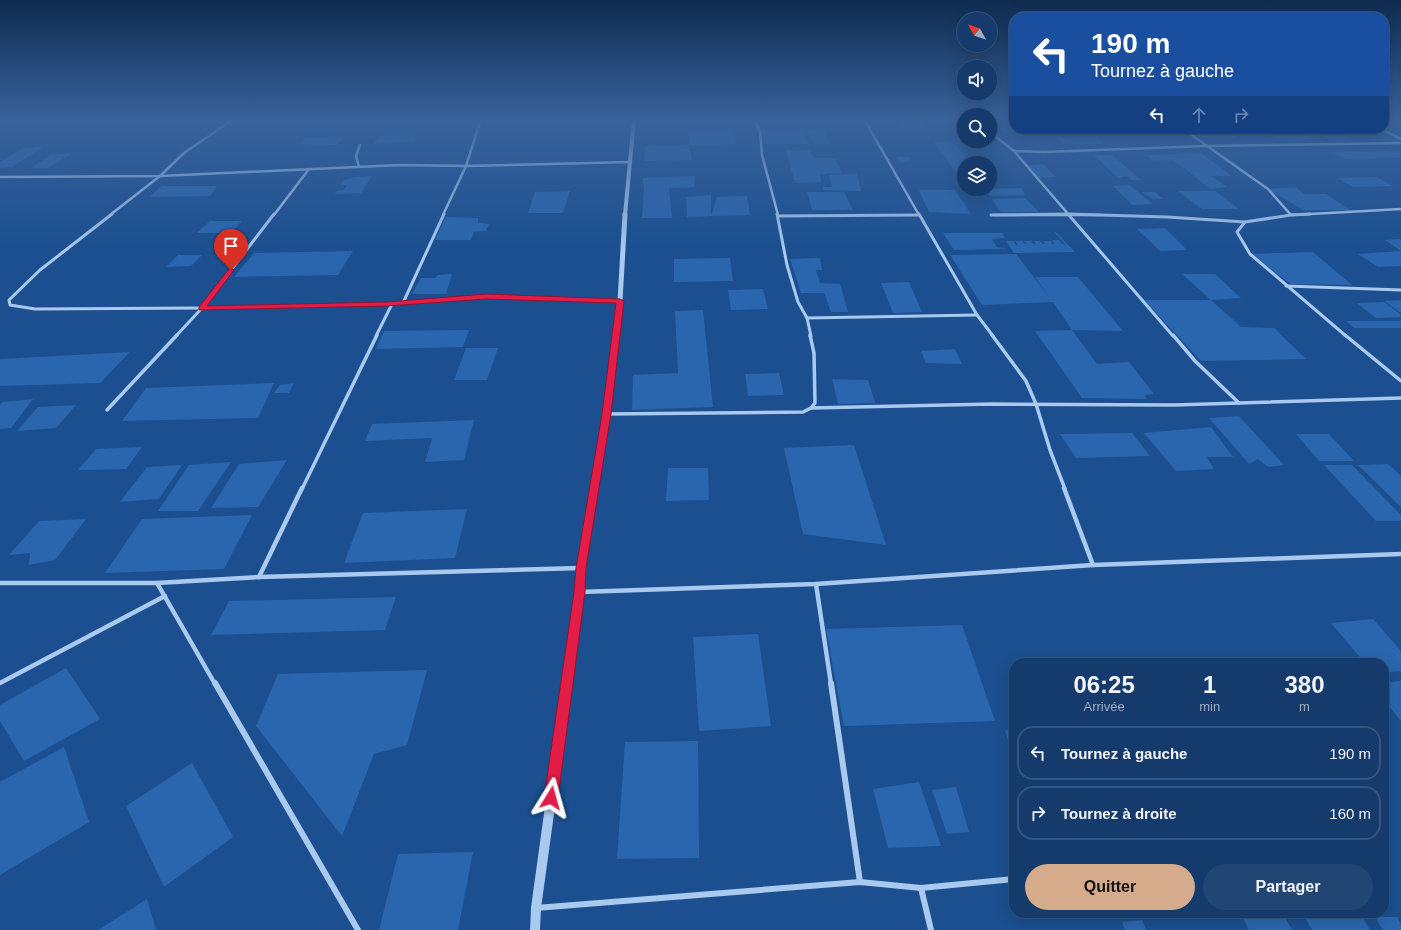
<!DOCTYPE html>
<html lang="fr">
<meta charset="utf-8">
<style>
:root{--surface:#143b6b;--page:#214673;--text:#f1f3f6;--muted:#9dadc1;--line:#33557e;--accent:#d6ab8b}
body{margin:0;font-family:Helvetica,sans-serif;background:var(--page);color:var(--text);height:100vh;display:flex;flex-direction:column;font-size:15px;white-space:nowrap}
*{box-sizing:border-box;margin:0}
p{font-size:13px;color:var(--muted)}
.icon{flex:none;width:22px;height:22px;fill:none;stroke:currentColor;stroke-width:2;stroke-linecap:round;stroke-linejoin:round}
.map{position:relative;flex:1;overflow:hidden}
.side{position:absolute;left:1009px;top:658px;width:380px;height:260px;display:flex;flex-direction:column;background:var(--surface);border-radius:16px;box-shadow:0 4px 16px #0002,0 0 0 1px var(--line)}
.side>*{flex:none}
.banner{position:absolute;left:1009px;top:12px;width:380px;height:122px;border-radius:16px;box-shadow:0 4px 16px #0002,0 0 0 1px var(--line);background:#1a4fa0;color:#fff;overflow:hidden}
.needle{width:26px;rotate:310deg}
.tools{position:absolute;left:957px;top:12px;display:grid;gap:8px}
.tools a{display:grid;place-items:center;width:40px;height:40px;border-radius:50%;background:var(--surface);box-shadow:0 4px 16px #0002,0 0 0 1px var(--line);font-size:20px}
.pin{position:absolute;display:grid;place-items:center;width:34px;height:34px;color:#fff;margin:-41px -17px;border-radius:50% 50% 50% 0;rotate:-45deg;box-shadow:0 0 4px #0007}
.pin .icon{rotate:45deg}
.me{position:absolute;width:44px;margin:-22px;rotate:8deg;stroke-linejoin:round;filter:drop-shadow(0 0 3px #0008)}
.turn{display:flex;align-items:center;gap:14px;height:84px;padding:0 16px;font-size:18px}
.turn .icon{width:52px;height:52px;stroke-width:2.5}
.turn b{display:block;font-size:28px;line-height:34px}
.lanes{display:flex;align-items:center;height:38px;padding:0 16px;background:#0003;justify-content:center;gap:20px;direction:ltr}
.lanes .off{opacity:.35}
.eta{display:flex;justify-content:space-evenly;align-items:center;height:68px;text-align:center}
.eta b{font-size:24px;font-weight:600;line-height:28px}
.button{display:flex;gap:8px;margin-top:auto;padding:8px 16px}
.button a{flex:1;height:46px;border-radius:24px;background:var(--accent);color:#111;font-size:16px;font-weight:600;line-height:46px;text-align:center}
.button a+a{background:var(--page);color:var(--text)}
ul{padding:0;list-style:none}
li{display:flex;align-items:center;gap:12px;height:54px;margin:0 8px 6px;padding:0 8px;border:2px solid var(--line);border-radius:16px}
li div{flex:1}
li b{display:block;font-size:15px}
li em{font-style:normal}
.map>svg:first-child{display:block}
.building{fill:#2a66ad}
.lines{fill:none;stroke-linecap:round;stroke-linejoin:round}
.minor-far4{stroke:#a9c9ee;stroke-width:2.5}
.minor-far3{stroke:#a9c9ee;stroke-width:3}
.minor-far2{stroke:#a9c9ee;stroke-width:3.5}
.minor-far1{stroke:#a9c9ee;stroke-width:4.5}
.minor{stroke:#a9c9ee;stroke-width:6}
.tertiary-far4{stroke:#a9c9ee;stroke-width:4}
.tertiary-far3{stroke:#a9c9ee;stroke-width:5}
.tertiary-far2{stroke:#a9c9ee;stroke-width:6}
.tertiary-far1{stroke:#a9c9ee;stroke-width:8}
.tertiary{stroke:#a9c9ee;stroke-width:10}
.route{fill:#e11d48;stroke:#92132f}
</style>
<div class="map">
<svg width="1401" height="930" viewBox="0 0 1401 930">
<rect width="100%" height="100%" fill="#1b4f8f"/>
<g class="building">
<path d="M900,119H921L926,129H903Z"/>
<path d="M1001,119H1014V124H1006Z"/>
<path d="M997,125L1005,126L1009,133L1002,132Z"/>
<path d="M1087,129H1125L1133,135H1095Z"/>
<path d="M1188,129H1225L1238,138H1199Z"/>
<path d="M1227,129H1259L1265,133H1235Z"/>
<path d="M1262,129H1296L1316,140L1283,142Z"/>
<path d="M1311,129H1330L1353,141L1334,142Z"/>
<path d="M824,130L830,144H813L808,131Z"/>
<path d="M731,131L736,144L689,145L692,160L644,161L645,146L689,145V132Z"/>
<path d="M761,131H803L808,144H764Z"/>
<path d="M419,134L412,142L373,144L382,135Z"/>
<path d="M345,136L337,145L299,144L306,137Z"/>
<path d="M1097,137L1105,144L1064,145L1058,138Z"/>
<path d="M953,141L970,163H964V184L934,142Z"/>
<path d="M25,147H43L12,167L0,168V162Z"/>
<path d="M786,150L810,151L814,158H835L842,173L820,174L821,182L795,183Z"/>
<path d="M1400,151L1401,158L1346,159L1331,152Z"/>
<path d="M1201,153L1232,176H1211L1227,187L1210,189L1174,160L1154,161L1146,155Z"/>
<path d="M52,154H71L48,168H31Z"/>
<path d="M1094,155H1112L1141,180H1132L1126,176L1118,178Z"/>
<path d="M896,157H908L910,161L901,163Z"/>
<path d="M1043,164L1056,177L1039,178L1028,165Z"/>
<path d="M857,174L861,191L823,190V187H832L829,175Z"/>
<path d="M372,176L361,193L335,194L337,191L344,190L347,185H340L344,180L350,179L353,177Z"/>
<path d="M695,176L694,187L669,188L672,218H642L644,188L642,178Z"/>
<path d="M1377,177L1393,186L1353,187L1338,178Z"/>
<path d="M1129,185L1148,200L1153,204L1132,205L1113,186Z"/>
<path d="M162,186H217L210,196L149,197Z"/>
<path d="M1295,187L1304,194H1326L1350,210H1303L1268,189Z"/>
<path d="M1021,188L1026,195L990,196L986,189Z"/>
<path d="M919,190H955L971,214L929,212Z"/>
<path d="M570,191L563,213H528L535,192Z"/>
<path d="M1178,191H1215L1239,209H1202Z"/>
<path d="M807,192H844L853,210H812Z"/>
<path d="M1142,192H1155L1163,199L1151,198Z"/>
<path d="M711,195V216L687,217L686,197Z"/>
<path d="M747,196L750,215L711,216L717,197Z"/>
<path d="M1025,198L1039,212H1001L992,199Z"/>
<path d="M446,217L478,218V223L489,224L486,231L474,232L471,240H435Z"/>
<path d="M210,221H242L230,233H197Z"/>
<path d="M1165,228L1187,250L1160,251L1137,229Z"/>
<path d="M1054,232H1056L1075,252L1014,253L1006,241H1014L1016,245H1018L1015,241H1022L1025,244H1027L1024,241H1031L1033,244H1036L1034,241H1040L1043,244H1045L1043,241H1051L1052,244H1054L1052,240H1059L1062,244H1065Z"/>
<path d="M943,233H1002L1005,238L992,239L997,247L1009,249L954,250Z"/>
<path d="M1401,239V251L1385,240Z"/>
<path d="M353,251L338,275L234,277L254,253Z"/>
<path d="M1401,251V266L1378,267L1358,254Z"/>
<path d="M1313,252L1352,285L1291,284L1250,254Z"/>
<path d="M1016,254L1049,297L1035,277H1078L1123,331L1072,330L1053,302L982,305L950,255Z"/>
<path d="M178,255H202L191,266L166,267Z"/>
<path d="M730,258L733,281L674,282V259Z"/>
<path d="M820,258L822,270H816L820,283L840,284L848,312H831L824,293H801L790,259Z"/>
<path d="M452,274L446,294H412L421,278H435L438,275Z"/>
<path d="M1182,274H1215L1241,298L1211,300Z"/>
<path d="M909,282L922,312L893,313L881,283Z"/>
<path d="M763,289L768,309L731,310L728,290Z"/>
<path d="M1144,300H1211L1241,327L1274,328L1306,359L1201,361Z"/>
<path d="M1401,300V313L1384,301Z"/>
<path d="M1384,302L1401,315V317L1376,318L1357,303Z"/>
<path d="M703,310L713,407L632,410L633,375L678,373L675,311Z"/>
<path d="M1346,321H1401V328H1354Z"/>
<path d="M469,330L463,347L376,349L384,331Z"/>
<path d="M1072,330L1097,364L1129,362L1154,394L1145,395L1147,399L1082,398L1035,331Z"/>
<path d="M466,348H498L487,380H454Z"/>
<path d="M955,349L962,364L926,363L921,351Z"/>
<path d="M130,352L100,383L0,386V359Z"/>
<path d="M779,373L784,395L748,396L745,374Z"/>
<path d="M832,379L868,380L875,403L838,404Z"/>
<path d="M274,383L258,418L122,421L146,388Z"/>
<path d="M294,383L289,393H274L280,385Z"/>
<path d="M33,399L11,428L0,429V405L3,402Z"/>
<path d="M76,405L56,428L17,431L38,407Z"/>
<path d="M1239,416L1284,465L1268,467L1258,459L1249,464L1209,418Z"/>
<path d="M474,420L464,460L425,462L432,438L365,441L372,424Z"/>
<path d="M1211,427L1233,457H1207L1214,469L1176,471L1144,433Z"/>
<path d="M1132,433L1150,456L1076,458L1060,434Z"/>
<path d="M1296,434H1329L1354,461H1319Z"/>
<path d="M854,445L886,545L803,534L784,448Z"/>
<path d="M142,447L126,469L78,470L96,449Z"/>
<path d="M287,460L258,507L211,508L239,464Z"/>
<path d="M231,462L198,511H158L189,465Z"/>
<path d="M1388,464L1401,476V507L1358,465Z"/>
<path d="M182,465L159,499L120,502L147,467Z"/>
<path d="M1324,465H1352L1401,515V521H1376Z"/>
<path d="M668,468H708L709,500L666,501Z"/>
<path d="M467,509L455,558L344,563L363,513Z"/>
<path d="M252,515L224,569L105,573L142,519Z"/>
<path d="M86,519L55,560L29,565L30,553L9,555L39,521Z"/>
<path d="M396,597L385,630L211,635L229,601Z"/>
<path d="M1373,619L1401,651V671L1384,673V663H1365L1331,623Z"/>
<path d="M962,625L995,721L844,726L826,629Z"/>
<path d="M758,634L771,726L699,731L693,637Z"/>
<path d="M66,668L100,719L24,761L0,721V705Z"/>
<path d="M427,670L407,745L374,754L342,836L256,726L278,674Z"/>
<path d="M1401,681V721L1384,700V683Z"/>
<path d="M1014,729V759L1005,730Z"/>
<path d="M698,741L699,858L617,859L625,742Z"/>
<path d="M64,747L89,822L0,875V782Z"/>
<path d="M192,763L233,837L164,887L126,806Z"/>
<path d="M919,782L941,846L888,848L873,789Z"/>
<path d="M956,787L969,832L947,834L932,790Z"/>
<path d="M473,852L458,930H379L398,854Z"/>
<path d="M147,899L156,930H98Z"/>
<path d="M1256,913H1283L1292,930H1249L1242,916L1257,915Z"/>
<path d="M1302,913H1360L1370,930H1312Z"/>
<path d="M1375,917H1397L1401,924V930H1383Z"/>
<path d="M1142,920L1146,930H1125L1122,922Z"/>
</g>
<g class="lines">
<g class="minor-far4">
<path d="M754,119L760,132L762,155L778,215"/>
<path d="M864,119L919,215"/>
<path d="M0,121H298L327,119"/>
<path d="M1183,129L1268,189L1291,215"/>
<path d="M1381,129L1401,139"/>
<path d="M990,132L1014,151L1069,215"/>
<path d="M1014,151L1044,152L1205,146L1401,143"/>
<path d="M359,167L356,156L360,145"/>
<path d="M0,177L160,176L400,165L466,166L631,162"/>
<path d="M110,215L160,176L184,153L231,121"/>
<path d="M274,215L309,169"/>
<path d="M443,215L466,166L481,119"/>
<path d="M994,215H1100"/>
<path d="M1292,215L1401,209"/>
</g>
<g class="minor-far3">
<path d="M112,214L40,270L9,300L10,305L35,309L202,308L387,304L486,297L620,301"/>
<path d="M777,214L787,265L798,302L807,318L811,336"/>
<path d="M919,214L977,315L993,336"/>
<path d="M1068,214L1173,336"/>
<path d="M991,215L1068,214L1167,217L1245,222L1291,215L1310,214"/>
<path d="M778,216L918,215"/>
<path d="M1245,222L1237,232L1250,254L1346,336"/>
<path d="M1286,286L1401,290"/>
<path d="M403,303L444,214"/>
<path d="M807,318L977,315"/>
<path d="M176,336L202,308L274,214"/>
<path d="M376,336L392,304"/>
</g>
<g class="minor-far2">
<path d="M992,335L1026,381L1036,404L1050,450L1065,489"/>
<path d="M1173,335L1195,361L1239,403"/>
<path d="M1345,335L1401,381"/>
<path d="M811,408L992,404L1174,405L1401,398"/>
<path d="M107,410L177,335"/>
<path d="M607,414L803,412L811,408L815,403L814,353L810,335"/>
<path d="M302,489L377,335"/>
</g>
<g class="minor-far1">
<path d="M1064,488L1093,565"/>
<path d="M259,577L302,488"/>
<path d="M0,583H157L259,577L581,568"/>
<path d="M157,583L215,684"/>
<path d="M816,584L831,684"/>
<path d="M580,592L816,584L1093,565L1401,554"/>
<path d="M0,683L165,596"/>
</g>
<g class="minor">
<path d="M215,683L358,930"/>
<path d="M831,683L860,882"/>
<path d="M921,888L931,930"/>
<path d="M536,908L860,882L921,888L1014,879"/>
</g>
<path class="tertiary-far4" d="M625,215L634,119"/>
<path class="tertiary-far3" d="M616,336L620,301L625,214"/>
<path class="tertiary-far2" d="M594,489L607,414L616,335"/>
<path class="tertiary-far1" d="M567,684L580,592L581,568L594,488"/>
<path class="tertiary" d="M535,930L536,908L567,683"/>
</g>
<linearGradient id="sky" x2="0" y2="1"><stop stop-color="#0f2b4f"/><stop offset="0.48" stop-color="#39639b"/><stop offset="1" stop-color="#39639b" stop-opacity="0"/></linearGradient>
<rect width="1401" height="249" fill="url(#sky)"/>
<path class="route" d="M231,268L234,270L207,306L387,302L486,294L620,299L624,301L611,414L586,568L585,592L558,798L556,802L551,804L546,802L544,798L574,592L576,568L602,414L616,303L486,299L387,306L199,310V307L229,269Z"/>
</svg>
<div class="tools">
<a><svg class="needle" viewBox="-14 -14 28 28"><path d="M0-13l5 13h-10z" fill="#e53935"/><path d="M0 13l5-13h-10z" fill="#9dadc1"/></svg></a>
<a><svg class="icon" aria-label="sound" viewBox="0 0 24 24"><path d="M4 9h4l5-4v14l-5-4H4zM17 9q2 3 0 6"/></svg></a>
<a><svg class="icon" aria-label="search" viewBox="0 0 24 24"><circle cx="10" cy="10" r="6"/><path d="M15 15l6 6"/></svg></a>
<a><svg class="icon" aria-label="layers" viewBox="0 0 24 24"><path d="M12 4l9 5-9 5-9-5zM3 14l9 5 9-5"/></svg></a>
</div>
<div class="pin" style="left:231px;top:270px;background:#d93025"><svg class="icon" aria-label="arrive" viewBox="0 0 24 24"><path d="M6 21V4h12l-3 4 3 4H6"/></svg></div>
<svg class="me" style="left:551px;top:798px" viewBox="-20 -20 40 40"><path d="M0-17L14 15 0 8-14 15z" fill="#e11d48" stroke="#fff" stroke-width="4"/></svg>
<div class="banner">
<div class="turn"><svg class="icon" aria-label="left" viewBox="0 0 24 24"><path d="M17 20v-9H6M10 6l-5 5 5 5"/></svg><div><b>190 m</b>Tournez à gauche</div></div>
<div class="lanes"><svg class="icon" aria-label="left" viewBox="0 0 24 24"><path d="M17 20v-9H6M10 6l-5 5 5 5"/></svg><svg class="icon off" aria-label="ahead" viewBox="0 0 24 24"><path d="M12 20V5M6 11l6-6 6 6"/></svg><svg class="icon off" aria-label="right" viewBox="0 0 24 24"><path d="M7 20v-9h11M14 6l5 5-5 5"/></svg></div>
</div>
<section class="side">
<div class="eta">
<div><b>06:25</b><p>Arrivée</p></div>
<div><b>1</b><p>min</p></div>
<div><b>380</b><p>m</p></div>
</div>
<ul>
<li><svg class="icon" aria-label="left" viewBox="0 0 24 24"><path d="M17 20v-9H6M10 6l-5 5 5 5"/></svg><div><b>Tournez à gauche</b></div><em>190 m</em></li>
<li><svg class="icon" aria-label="right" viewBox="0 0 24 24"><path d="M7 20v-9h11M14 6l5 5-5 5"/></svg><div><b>Tournez à droite</b></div><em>160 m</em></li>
</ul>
<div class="button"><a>Quitter</a><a>Partager</a></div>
</section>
</div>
